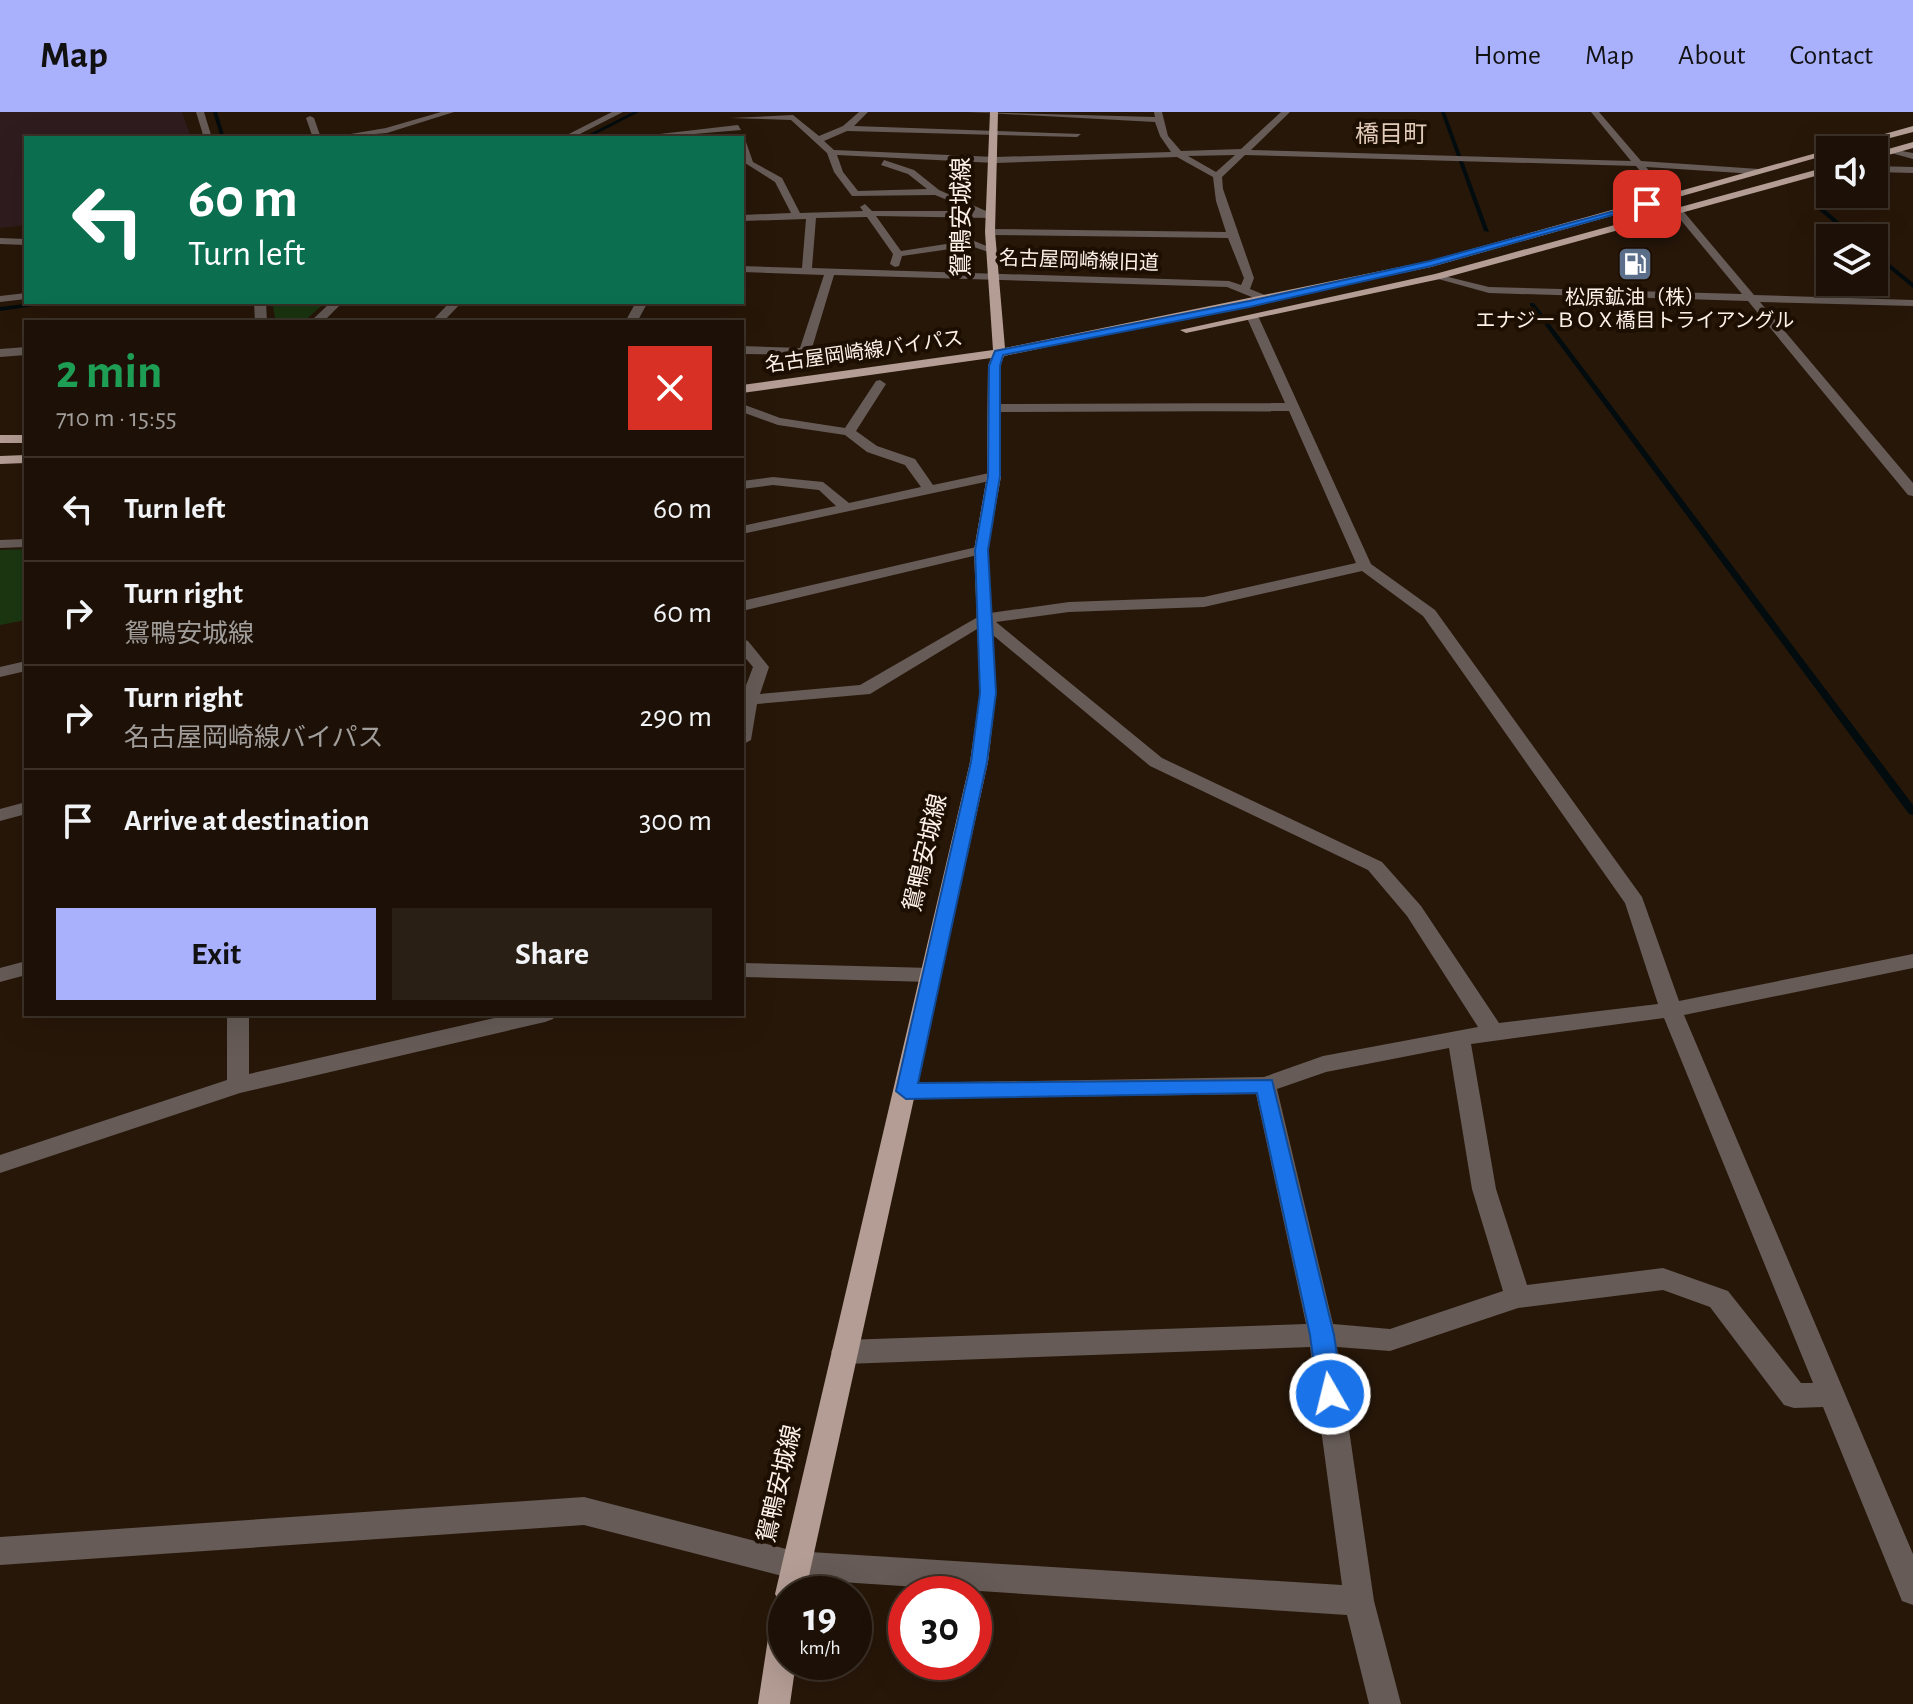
<!DOCTYPE html>
<meta charset="utf-8">
<style>
:root{--surface:#1d1107;--page:#2a1f15;--text:#f1f3f6;--muted:#a09d9b;--line:#3b3128;--accent:#a9b0fc}
body{margin:0;font-family:"Alegreya Sans","Noto Sans JP",sans-serif;background:var(--page);color:var(--text);height:100vh;display:flex;flex-direction:column;font-size:30px;white-space:nowrap}
*{box-sizing:border-box;margin:0}
p{font-size:26px;color:var(--muted)}
.icon{flex:none;width:44px;height:44px;fill:none;stroke:currentColor;stroke-width:2;stroke-linecap:round;stroke-linejoin:round}
.map{position:relative;flex:1;overflow:hidden}
.drawer{position:absolute;left:24px;top:208px;width:720px;height:696px;display:flex;flex-direction:column;background:var(--surface);border-radius:0px;box-shadow:0 8px 32px #0002,0 0 0 2px var(--line)}
.drawer>*{flex:none}
.top-card{position:absolute;left:24px;top:24px;width:720px;height:168px;border-radius:0px;box-shadow:0 8px 32px #0002,0 0 0 2px var(--line);background:#0b6e4f;color:#fff;overflow:hidden}
.controls{position:absolute;left:1816px;top:24px;display:grid;gap:16px}
.controls a{display:grid;place-items:center;width:72px;height:72px;border-radius:0px;background:var(--surface);box-shadow:0 8px 32px #0002,0 0 0 2px var(--line);font-size:40px}
.speed{position:absolute;left:768px;top:1464px;display:flex;gap:16px;font-size:40px;font-weight:700;text-align:center}
.speed>*{display:grid;place-content:center;width:104px;height:104px;border-radius:50%;background:var(--surface);box-shadow:0 8px 32px #0002,0 0 0 2px var(--line);line-height:1}
.speed small{font-size:20px;font-weight:400}
.speed .limit{border:12px solid #d22;background:#fff;color:#111}
.pin{position:absolute;display:grid;place-items:center;width:68px;height:68px;color:#fff;margin:-34px;border-radius:16px;box-shadow:0 4px 12px #0006}
.me{position:absolute;width:88px;margin:-44px;rotate:352deg;stroke-linejoin:round;filter:drop-shadow(0 0 6px #0008)}
.turn{display:flex;align-items:center;gap:28px;height:168px;padding:0 32px;font-size:36px}
.turn .icon{width:104px;height:104px;stroke-width:2.5}
.turn b{display:block;font-size:56px;line-height:68px}
.round{display:grid;place-items:center;flex:none;width:84px;height:84px;border-radius:0px;background:var(--page)}
.head{display:flex;align-items:center;justify-content:space-between;height:136px;padding:0 32px}
h1{font-size:48px;font-weight:600;line-height:60px;color:#1e9e55}
.action{display:flex;gap:16px;margin-top:auto;padding:16px 32px}
.action a{flex:1;height:92px;border-radius:0px;background:var(--accent);color:#111;font-size:32px;font-weight:600;line-height:92px;text-align:center}
.action a+a{background:var(--page);color:var(--text)}
ul{padding:0;list-style:none}
li{display:flex;align-items:center;gap:24px;height:104px;padding:0 32px;border-top:2px solid var(--line)}
li div{flex:1}
li b{display:block;font-size:30px}
li em{font-style:normal}
header{display:flex;align-items:center;gap:48px;box-sizing:border-box;height:112px;padding:0 40px;background:var(--accent);color:#111}
header strong{font-size:38px}
nav{display:flex;gap:44px;margin-inline-start:auto;font-size:28px}
.map>svg:first-child{display:block}
.industrial{fill:#2f1c1e}
.green{fill:#1b3711}
.lines{fill:none;stroke-linecap:round;stroke-linejoin:round}
.stream{fill:#020c0e;fill-rule:evenodd}
.minor{fill:#665b57;fill-rule:evenodd}
.major{fill:#b49d94;fill-rule:evenodd}
.route{fill:#1a73e8;stroke:#114b97;stroke-width:2}
.labels{text-anchor:middle;dominant-baseline:central;stroke-width:8;stroke-linejoin:round;paint-order:stroke}
.far-street-label{font-size:20px;fill:#fcf1e8;stroke:#1d0e02}
.far-poi-label{font-size:20px;fill:#fcf1e8;stroke:#1d0e02}
.far-quarter-label{font-size:24px;fill:#e1cbb8;stroke:#1d0e02}
.street-label{font-size:24px;fill:#fcf1e8;stroke:#1d0e02}
</style>
<header>
<strong>Map</strong>
<nav><a>Home</a><a>Map</a><a>About</a><a>Contact</a></nav>
</header>
<div class="map">
<svg width="1913" height="1592" viewBox="0 0 1913 1592">
<rect width="100%" height="100%" fill="#271709"/>
<path class="industrial" d="M0,0H182L191,26H26V113L0,116Z"/>
<g class="green">
<path d="M272,190H326L303,210H276Z"/>
<path d="M26,437V508L0,513V438Z"/>
</g>
<g class="lines">
<g class="stream">
<path d="M213,0H217L225,26H221Z"/>
<path d="M633,0H639L588,26H582Z"/>
<path d="M1441,0H1445L1489,120L1484,119Z"/>
<path d="M1819,96H1823L1858,126H1852L1819,98Z"/>
<path d="M1874,139L1913,171V176L1874,144Z"/>
<path d="M42,190H60L0,199V195Z"/>
<path d="M1530,191H1534L1913,693V703L1909,702L1530,193Z"/>
</g>
<g class="minor">
<path d="M196,0H204L212,26H204Z"/>
<path d="M441,0H454L387,21L327,26L386,16Z"/>
<path d="M612,0H623L572,26H561Z"/>
<path d="M859,0H868L854,14L1081,22L1077,25L847,19L824,29L834,38L995,45L1171,40L1160,24L1155,10L967,0L1155,5L1154,0H1162L1168,24L1181,39L1241,37L1281,0H1290L1251,38L1631,49L1591,0H1599L1641,49L1759,57L1756,62L1646,55L1754,183L1913,188V194L1760,190L1913,371V384L1908,383L1748,189L1489,181L1431,165L1436,162L1489,175L1742,182L1636,54L1245,43L1222,65L1223,77L1254,166L1250,177L1272,186V190H1264L1227,175L834,163L812,236L876,237L880,239V243L742,242V234L800,236L824,163L742,160V154L802,156L806,107L742,109V103L791,101L775,70L745,51L742,27L746,30L753,50L782,66L800,101L863,99L860,95L865,92L872,99H974L935,83L852,84L834,60L827,41L791,8L730,6L793,3L819,24L843,14ZM837,43L995,51L1177,45L1213,65L1216,89L1226,120L990,117L985,120L990,123L1228,126L1244,166L1241,173L1229,169L812,156L816,106L867,105L893,142L890,152L895,155L899,154L902,144L971,134L991,141L996,138L972,128L901,139L876,104L990,106L995,103L939,78L914,58L884,48L881,53L908,62L927,77L858,79L843,60ZM1235,43L1216,60L1188,44Z"/>
<path d="M310,4L314,6L321,26H313L306,6Z"/>
<path d="M738,13L741,18L647,26L651,23Z"/>
<path d="M1891,37L1913,41V47L1891,41Z"/>
<path d="M1874,54L1913,55V61L1874,60Z"/>
<path d="M0,126L26,127V133L0,132Z"/>
<path d="M26,181V187L0,190V184Z"/>
<path d="M254,190H266L267,210H255Z"/>
<path d="M331,190H343L323,210H310Z"/>
<path d="M450,190H462L443,210H431Z"/>
<path d="M636,190H648L637,210H625Z"/>
<path d="M1253,203L1259,206L1371,452L1435,498L1642,785L1679,889L1913,842V856L1684,903L1913,1442V1493L1902,1489L1823,1295L1794,1296L1784,1293L1710,1195L1663,1178L1518,1196L1390,1239L1337,1235L1374,1489L1401,1592H1369L1347,1503L794,1467L584,1413L0,1453V1425L584,1385L794,1439L1342,1473L1310,1235L844,1252L835,1248L831,1240L835,1232L844,1228L1306,1212L1256,982L906,987L898,985L895,979L898,973L906,971L1264,965L1323,944L1478,915L1407,804L1368,758L1150,654L982,514L870,582L757,592L751,628L742,633V584L753,555L742,542V527L748,529L769,555L760,582L860,573L983,502L1069,490L1204,485L1356,451L1289,299L994,300L988,296L994,292L1285,291L1247,206ZM1362,459L1423,504L1625,791L1658,892L1499,911L1421,794L1382,750L1162,646L996,510L1069,500L1204,495ZM1664,906L1813,1271H1801L1728,1179L1663,1156L1527,1173L1496,1077L1471,932ZM1449,936L1472,1077L1503,1179L1390,1217L1333,1212L1277,977L1326,960Z"/>
<path d="M26,235V243L0,245V237Z"/>
<path d="M880,268L886,272L856,319L877,334L915,347L933,373L994,360L1001,364L999,367L742,422V414L836,394L819,378L773,373L742,377V369L773,365L823,370L849,391L921,375L905,353L867,340L845,323L778,313L742,300V292L780,306L845,316L876,269Z"/>
<path d="M26,427V435L0,436V428Z"/>
<path d="M981,434L986,435V441L742,499V489Z"/>
<path d="M26,549V559L0,565V555Z"/>
<path d="M26,690V702L0,709V697Z"/>
<path d="M26,849V863L0,870V856Z"/>
<path d="M742,851L931,856L941,863L931,870L742,865Z"/>
<path d="M227,902H249V962L512,902H556L553,907L545,910L240,981L0,1061V1043L227,968Z"/>
</g>
<g class="major">
<path d="M990,0H998L995,120L1005,236L1429,149L1913,14V20L1844,38H1830V42L1431,155L1004,244L1000,254L1001,364L988,438L996,581L988,650L805,1482H786V1550H796L790,1592H758L771,1507L775,1496L782,1494L775,1482L970,650L980,581L974,438L987,364L988,254L991,246L742,281V273L993,238L985,120Z"/>
<path d="M1913,30V36L1874,47V41Z"/>
<path d="M1830,54V60L1440,167L1186,221L1180,218L1435,162Z"/>
<rect x="0" y="323" width="26" height="8"/>
<path d="M26,343V351L0,352V344Z"/>
</g>
</g>
<path class="route" d="M1644,91L1651,92L1431,154L1249,195L1003,243L1000,254V364L988,438L996,581L987,650L918,971L1272,968L1334,1223L1343,1282L1339,1290L1330,1293L1322,1290L1318,1282L1310,1223L1257,981L906,987L896,979L971,650L980,581L975,438L988,364L989,254L995,239L1249,189L1430,149Z"/>
<defs>
<g id="fuel-square" transform="scale(1.8)"><rect x="-9" y="-9" width="18" height="18" rx="4" fill="#5c6f8a" stroke="#1d0e02"/><path d="M-5.5-6h7V0h2V4h1.3V-2.5L3-4.5l.8-.8L6-3V5H2.5V1h-1V6h-7ZM-4.2-4.7v3.2H.2V-4.7Z" fill="#fff"/></g>
</defs>
<g fill-rule="evenodd">
<use href="#fuel-square" x="1635" y="152"/>
</g>
<g class="labels">
<g class="far-street-label">
<text transform="translate(1079 149) rotate(2)">名古屋岡崎線旧道</text>
<text transform="translate(864 240) rotate(-8)">名古屋岡崎線バイパス</text>
</g>
<g class="far-poi-label">
<text x="1635" y="186">松原鉱油（株）<tspan x="1635" dy="23">エナジーＢＯＸ橋目トライアングル</tspan></text>
</g>
<g class="far-quarter-label">
<text x="1391" y="23">橋目町</text>
</g>
<g class="street-label">
<text transform="translate(962 105) rotate(-90)">鴛鴨安城線</text>
<text transform="translate(926 741) rotate(-77)">鴛鴨安城線</text>
<text transform="translate(780 1372) rotate(-77)">鴛鴨安城線</text>
</g>
</g>
</svg>
<div class="controls">
<a><svg class="icon" aria-label="sound" viewBox="0 0 24 24"><path d="M4 9h4l5-4v14l-5-4H4zM17 9q2 3 0 6"/></svg></a>
<a><svg class="icon" aria-label="layers" viewBox="0 0 24 24"><path d="M12 4l9 5-9 5-9-5zM3 14l9 5 9-5"/></svg></a>
</div>
<div class="speed"><div>19<small>km/h</small></div><div class="limit">30</div></div>
<div class="pin" style="left:1647px;top:92px;background:#d93025"><svg class="icon" aria-label="arrive" viewBox="0 0 24 24"><path d="M6 21V4h12l-3 4 3 4H6"/></svg></div>
<svg class="me" style="left:1330px;top:1282px" viewBox="-20 -20 40 40"><circle r="17" fill="#1a73e8" stroke="#fff" stroke-width="3"/><path d="M0-11L8 9 0 5-8 9z" fill="#fff"/></svg>
<div class="top-card">
<div class="turn"><svg class="icon" aria-label="left" viewBox="0 0 24 24"><path d="M17 20v-9H6M10 6l-5 5 5 5"/></svg><div><b>60 m</b>Turn left</div></div>
</div>
<section class="drawer">
<div class="head"><div><h1>2 min</h1><p>710 m · 15:55</p></div><a class="round" style="background:#d93025;color:#fff"><svg class="icon" aria-label="close" viewBox="0 0 24 24"><path d="M6 6l12 12M18 6L6 18"/></svg></a></div>
<ul>
<li><svg class="icon" aria-label="left" viewBox="0 0 24 24"><path d="M17 20v-9H6M10 6l-5 5 5 5"/></svg><div><b>Turn left</b></div><em>60 m</em></li>
<li><svg class="icon" aria-label="right" viewBox="0 0 24 24"><path d="M7 20v-9h11M14 6l5 5-5 5"/></svg><div><b>Turn right</b><p>鴛鴨安城線</p></div><em>60 m</em></li>
<li><svg class="icon" aria-label="right" viewBox="0 0 24 24"><path d="M7 20v-9h11M14 6l5 5-5 5"/></svg><div><b>Turn right</b><p>名古屋岡崎線バイパス</p></div><em>290 m</em></li>
<li><svg class="icon" aria-label="arrive" viewBox="0 0 24 24"><path d="M6 21V4h12l-3 4 3 4H6"/></svg><div><b>Arrive at destination</b></div><em>300 m</em></li>
</ul>
<div class="action"><a>Exit</a><a>Share</a></div>
</section>
</div>
